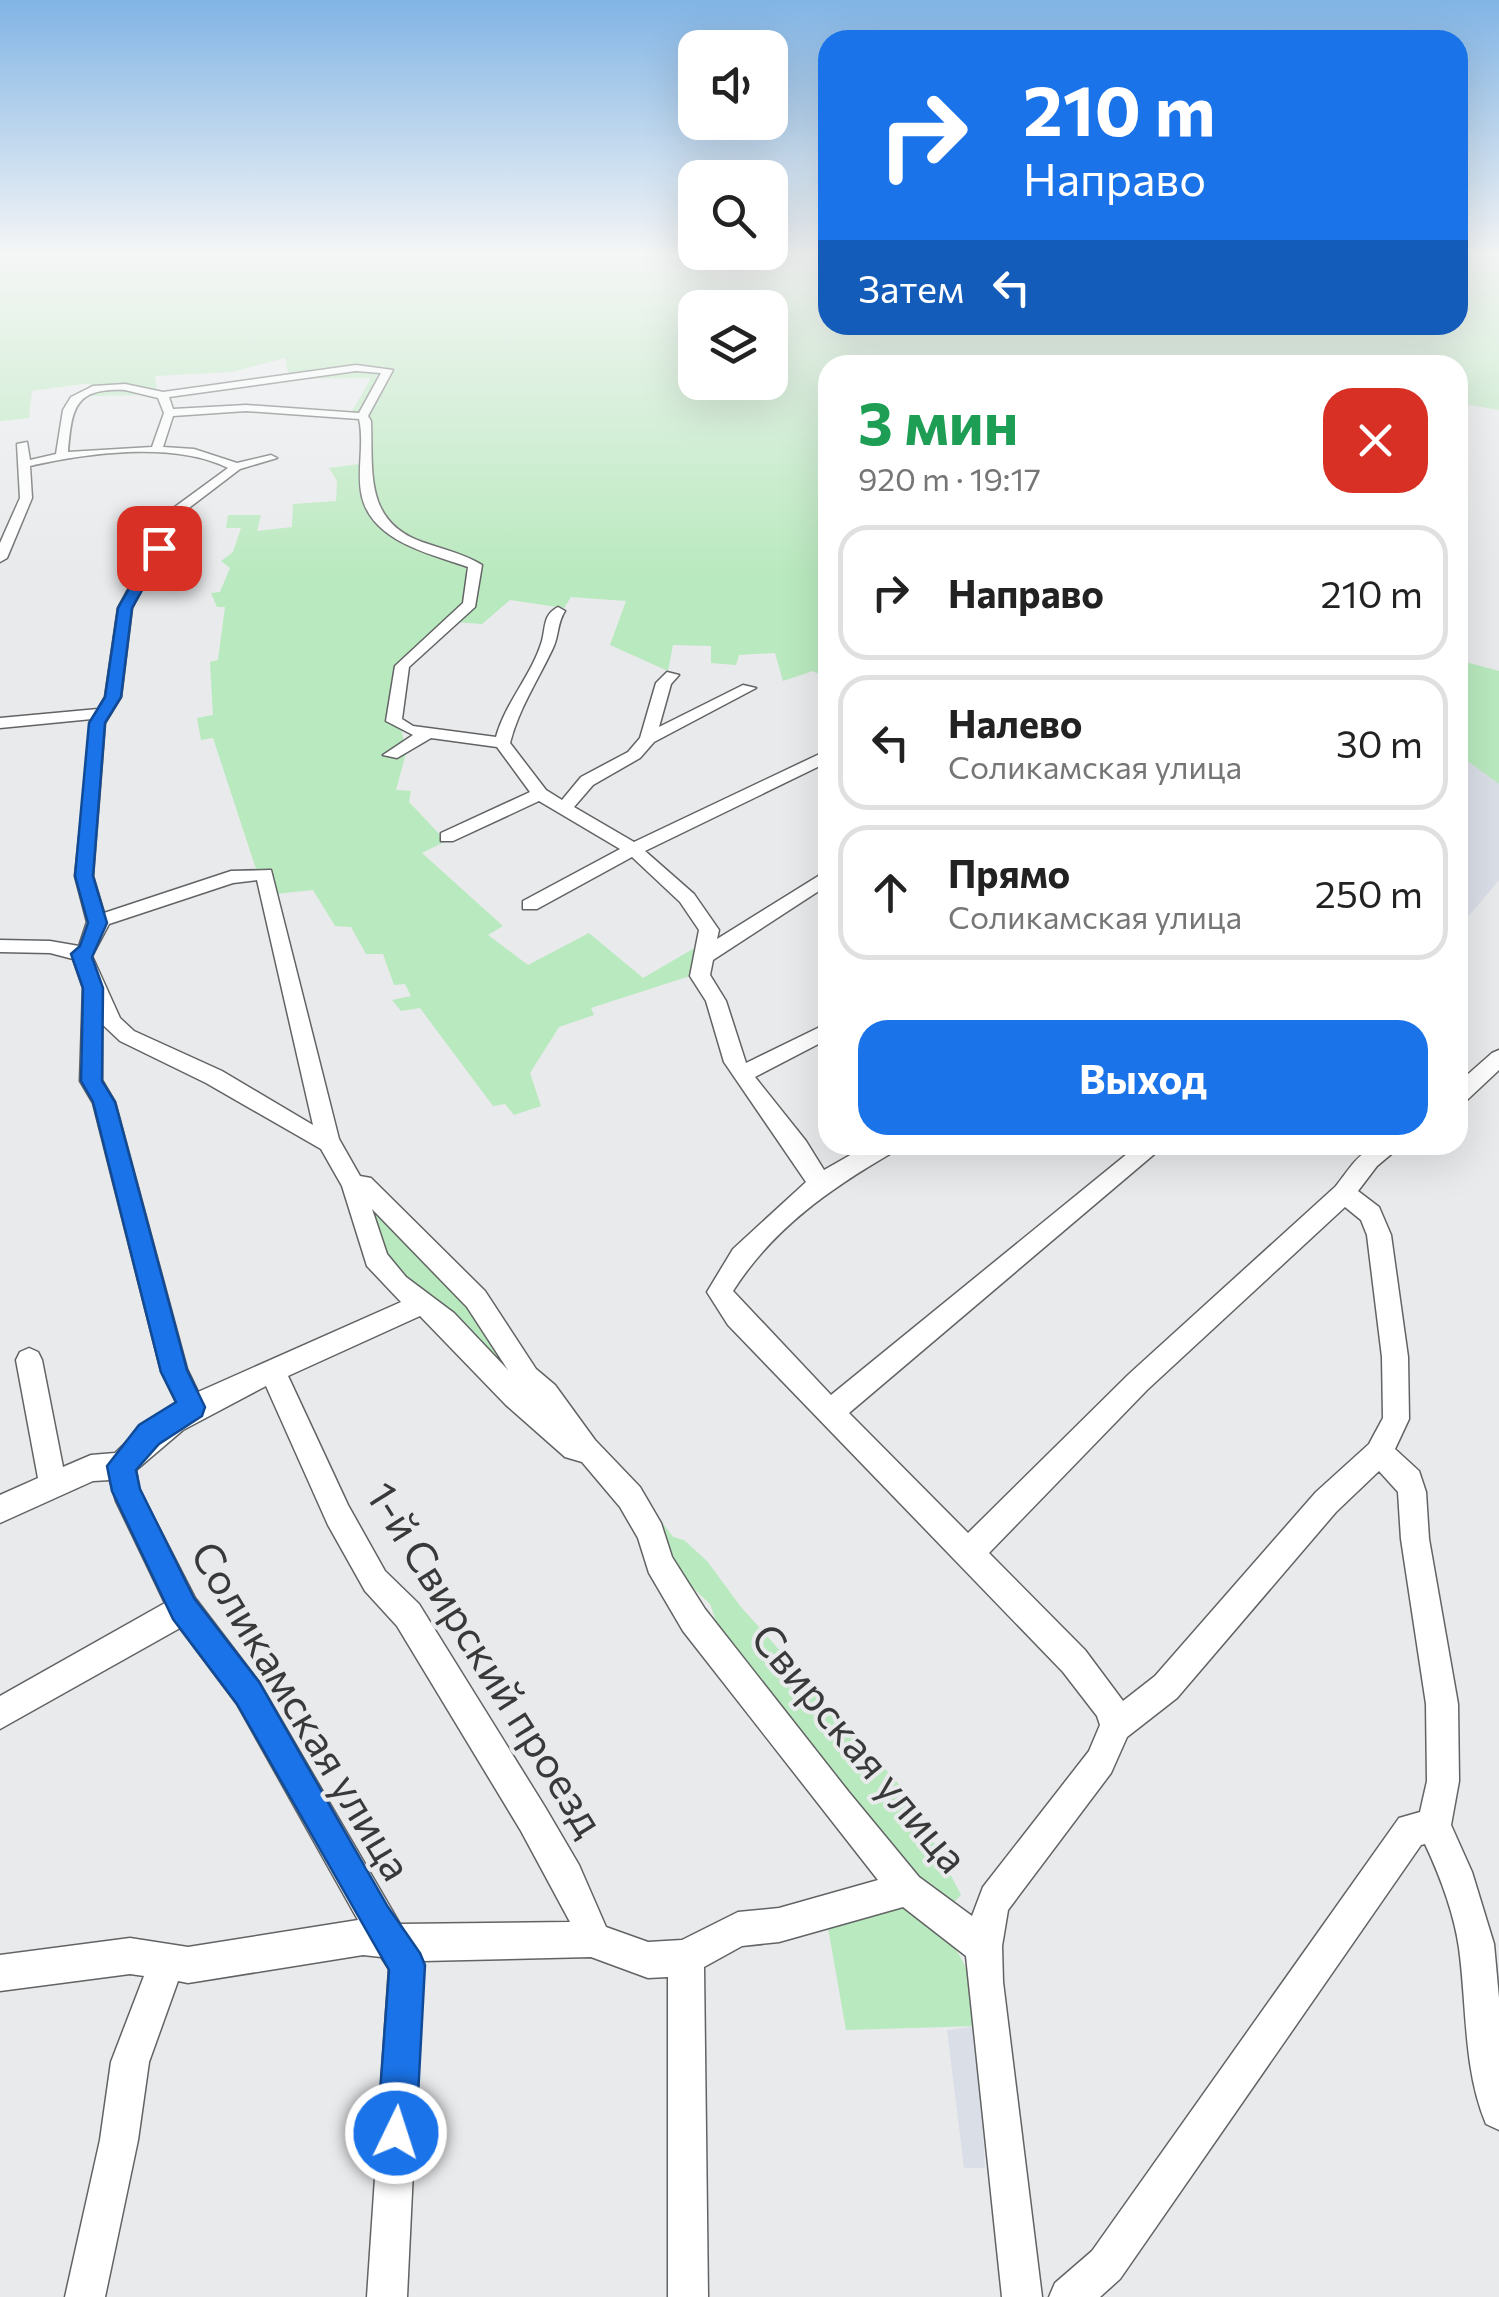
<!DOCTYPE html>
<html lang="ru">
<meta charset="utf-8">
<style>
:root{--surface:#fff;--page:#f6f6f6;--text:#222;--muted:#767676;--line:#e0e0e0;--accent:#1a73e8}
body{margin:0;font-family:Commissioner,sans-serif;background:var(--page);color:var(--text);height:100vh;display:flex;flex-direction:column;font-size:38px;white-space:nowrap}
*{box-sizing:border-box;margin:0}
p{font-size:32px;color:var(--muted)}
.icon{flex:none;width:55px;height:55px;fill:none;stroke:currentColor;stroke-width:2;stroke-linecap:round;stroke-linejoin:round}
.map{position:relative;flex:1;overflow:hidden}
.side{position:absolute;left:818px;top:355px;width:650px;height:800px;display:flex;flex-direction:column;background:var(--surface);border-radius:30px;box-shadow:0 10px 40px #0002}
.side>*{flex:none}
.hud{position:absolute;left:818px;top:30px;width:650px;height:305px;border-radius:30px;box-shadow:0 10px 40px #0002;background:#1a73e8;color:#fff;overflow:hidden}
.controls{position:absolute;left:678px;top:30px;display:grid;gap:20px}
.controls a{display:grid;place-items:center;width:110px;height:110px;border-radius:20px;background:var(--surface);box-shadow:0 10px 40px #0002;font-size:50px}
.pin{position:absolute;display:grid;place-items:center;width:85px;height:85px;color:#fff;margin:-42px;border-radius:20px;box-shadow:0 5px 15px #0006}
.me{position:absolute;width:110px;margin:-55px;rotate:4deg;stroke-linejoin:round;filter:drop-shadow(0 0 8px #0008)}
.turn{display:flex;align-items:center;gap:35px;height:210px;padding:0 40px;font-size:45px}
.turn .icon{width:130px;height:130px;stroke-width:2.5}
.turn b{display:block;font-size:70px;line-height:85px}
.then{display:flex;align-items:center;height:95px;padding:0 40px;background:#0003;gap:20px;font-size:38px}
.round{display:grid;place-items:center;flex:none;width:105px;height:105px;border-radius:30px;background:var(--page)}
.head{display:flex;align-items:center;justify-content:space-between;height:170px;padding:0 40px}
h1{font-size:60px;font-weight:700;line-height:75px;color:#1e9e55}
.primary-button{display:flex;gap:20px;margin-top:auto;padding:20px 40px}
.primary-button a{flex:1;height:115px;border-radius:30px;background:var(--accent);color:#fff;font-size:40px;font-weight:700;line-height:115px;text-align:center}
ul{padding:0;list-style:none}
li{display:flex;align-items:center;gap:30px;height:135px;margin:0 20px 15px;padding:0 20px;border:5px solid var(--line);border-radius:30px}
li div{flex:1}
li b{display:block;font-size:38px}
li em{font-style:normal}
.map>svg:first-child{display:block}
.built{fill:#dadee7}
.green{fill:#b9e9be;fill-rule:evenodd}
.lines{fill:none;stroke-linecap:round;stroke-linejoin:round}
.minor-casing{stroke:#626364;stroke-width:3}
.minor{fill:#fff;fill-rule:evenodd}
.route{fill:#1a73e8;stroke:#114b97;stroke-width:2.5}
.labels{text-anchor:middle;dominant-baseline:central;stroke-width:8;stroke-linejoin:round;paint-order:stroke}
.near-street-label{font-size:42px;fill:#39393a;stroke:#e9eaec}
</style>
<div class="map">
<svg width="1499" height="2297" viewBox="0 0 1499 2297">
<rect width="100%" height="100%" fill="#e9eaec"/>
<g class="built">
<path d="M1458,754L1499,784V880L1467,918L1458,914Z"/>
<path d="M978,2026L985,2168H964L947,2030Z"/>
</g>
<g class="green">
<path d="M0,255H827L828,325H1458V255H1499V410L1458,403V365H828L827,678L813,671L783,681L775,653L739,655L736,665L711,663V646L673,645L668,671L610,645L626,601L571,597L564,608L510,600L482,624L455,622L409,662L397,706L406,753L396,790L411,791L409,802L446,841L422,853L503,926L488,935L528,965L589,933L643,978L698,946L690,976L591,1008L594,1015L559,1027L530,1073L541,1106L514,1115L505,1104L493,1106L420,1008L401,1011L392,1000L411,996L405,984L394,985L383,954H366L351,927L335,926L313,890L275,894L272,870L256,869L213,738L201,740L197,718L213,715L210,662L218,660L225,607H217L211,593L220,592L230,568L221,561L233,552L241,528H226L228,515H261L257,531L292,527L293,504L336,501L337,481L329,468L359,464L365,458L361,418L350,415L371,378L270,379L288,374L285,358L232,372L155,376L157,390L153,395L86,396L90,383L32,391L29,418L0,421ZM695,308H770V382H695Z"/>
<path d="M1458,660L1499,671V784L1458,754Z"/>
<path d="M371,1199L404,1244L452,1281L573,1440L404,1282L373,1240Z"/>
<path d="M605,1461L621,1466L673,1537L684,1540L707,1561L741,1607L911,1798L961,1895L951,1905L941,1906L723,1641L710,1604L689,1584Z"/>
<path d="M904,1900C955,1940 972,1959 978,2026L846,2030L827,1922Z"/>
</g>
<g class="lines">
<g class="minor-casing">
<g id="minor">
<path d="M356,365L393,370L368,416L371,421C373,472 364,521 422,542C442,549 465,554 482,565L475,607L409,667L402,719L413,726L496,737C505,703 532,675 542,641C546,626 543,615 558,607L565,611C557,623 559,636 553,648C538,680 519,708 510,743L546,790L562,800L581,777L628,752L640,738L656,683L667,672L679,675L671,684L659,727L743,685L756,688L654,742L640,758L593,785L574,807L634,842L828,750V762L645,851L694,894L719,930L717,939L828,870V885L713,960L710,975L726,1001L746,1063L828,1023V1039L755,1077L806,1141L824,1170L868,1145H898L895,1151C831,1188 773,1228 733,1291L831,1395L1138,1145H1165L849,1413L968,1533L1129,1374L1336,1186C1359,1156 1362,1145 1402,1145L1377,1166L1358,1191L1379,1207L1391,1235L1408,1357L1409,1419L1395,1449L1419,1471L1426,1492L1429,1539L1458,1704L1459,1781L1451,1825L1472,1872L1494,1944L1499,1998V2130L1486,2124C1463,2069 1467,2006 1459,1948C1454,1913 1440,1876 1425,1844L1421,1845L1120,2279L1100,2297H1049L1055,2283L1092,2251L1399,1818L1420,1812L1427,1781L1426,1704L1401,1539L1398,1492L1379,1471L1336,1512L1177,1698L1127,1737L1111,1773L1008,1910L1002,1946L1003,1982L1042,2297H1002L966,1956L903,1907L779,1942L742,1946L704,1967L708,2297H668V1977L648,1978L591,1957L423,1961L407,2297H367L389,1969L381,1957L363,1955L188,1983L178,1981L149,2062L138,2140L105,2297H65L100,2140L111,2062L144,1976L130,1974L0,1991V1955L130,1938L188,1947L358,1920L237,1704L180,1628L0,1729V1696L165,1603L116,1501L110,1480L93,1481L0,1523V1495L38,1478L16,1360L20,1352L29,1348L38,1352L42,1360L63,1467L91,1455L115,1453L136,1433L177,1404L161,1371L93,1103L80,1081L83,988L73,959L50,953L0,952V940L50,941L79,946L87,922L75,876L92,719L0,728V718L98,709L105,697L118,608L172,509L228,468C174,441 86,453 30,466L32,498L7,558L0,562V543L20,498L17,444L27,442L30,460L56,454L63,410L71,397L93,386L125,384L163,392ZM356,371L381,373L359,413L246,405L173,409L169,397ZM125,390L158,398L164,413L152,447L68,452C72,408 74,388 125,390ZM246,411L359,419C365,443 356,472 362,497C373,542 431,554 468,567L463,603L395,666L386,721L413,735L383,755L397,758L431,738L497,747L530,792L441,833V841H453L539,801L620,849L523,901V909H537L632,857L680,902L699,930L690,976L706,1001L724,1062L806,1182L733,1249L707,1292L728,1325L1063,1672L1097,1716L1100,1725L1089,1751L983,1887L972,1916L919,1877L848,1791L705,1609L672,1557L661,1523L640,1487L595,1440L555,1385L536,1369L485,1291L371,1178L360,1176L339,1139L271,870L231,871L104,913L93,876L105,723L121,697L132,608L181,514L240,469L277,458L271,455L237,463L194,449L163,447L173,416ZM257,880L313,1125L222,1071L134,1031L120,1018L92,956L109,924L233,883ZM102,1024L120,1041L206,1083L321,1149L342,1186L367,1266L401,1302L198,1392L187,1369L115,1102L102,1080ZM1345,1207L1361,1220L1367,1235L1382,1357L1383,1418L1369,1444L1316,1492L1155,1676L1123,1701L1085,1650L989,1553L1147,1390ZM372,1209L467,1307L508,1370L454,1313L406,1277L387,1254ZM420,1316L506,1405L565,1457L582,1462L620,1507L638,1538L649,1573L683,1631L878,1880L779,1908L738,1912L682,1940L648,1942L606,1927L579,1865L545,1807L419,1604L385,1571L348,1505L288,1376ZM266,1386L328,1525L365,1591L397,1626L521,1831L570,1922L400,1924L259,1682L195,1598L139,1489L136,1470L183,1430Z"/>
<path d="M1499,1050V1070L1466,1101L1458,1103V1083L1492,1053Z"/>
</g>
</g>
<use href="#minor" class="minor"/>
</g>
<linearGradient id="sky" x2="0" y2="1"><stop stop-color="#81b4e5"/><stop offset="0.44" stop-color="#f5f6f6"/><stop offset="1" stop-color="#f5f6f6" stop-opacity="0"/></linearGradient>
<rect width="1499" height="577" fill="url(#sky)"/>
<path class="route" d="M154,545L166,548L132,608L121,697L105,723L93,876L107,923L92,957L103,988L102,1081L115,1102L187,1370L205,1407L202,1416L159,1444L136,1470L140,1489L194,1598L259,1682L388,1907L420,1953L425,1965L416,2133L410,2146L396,2152L383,2146L377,2133L389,1970L237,1704L173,1619L112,1491L107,1466L139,1425L176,1402L161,1372L93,1102L81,1081L83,988L71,954L80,946L88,923L75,876L89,723L105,697L118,608Z"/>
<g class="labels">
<g class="near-street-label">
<text transform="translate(487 1658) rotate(58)">1-й Свирский проезд</text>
<text transform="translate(303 1710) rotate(59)">Соликамская улица</text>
<text transform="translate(861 1747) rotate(50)">Свирская улица</text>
</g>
</g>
</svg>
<div class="controls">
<a><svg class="icon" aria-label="sound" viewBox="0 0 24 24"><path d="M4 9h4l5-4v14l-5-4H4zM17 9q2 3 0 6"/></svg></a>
<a><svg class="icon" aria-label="search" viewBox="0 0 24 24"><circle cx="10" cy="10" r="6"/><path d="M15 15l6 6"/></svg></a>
<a><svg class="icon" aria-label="layers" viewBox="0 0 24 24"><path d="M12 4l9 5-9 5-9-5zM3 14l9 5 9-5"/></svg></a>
</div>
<div class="pin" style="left:159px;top:548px;background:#d93025"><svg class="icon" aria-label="arrive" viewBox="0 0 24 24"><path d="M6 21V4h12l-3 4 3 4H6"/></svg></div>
<svg class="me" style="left:396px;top:2133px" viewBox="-20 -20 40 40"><circle r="17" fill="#1a73e8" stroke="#fff" stroke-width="3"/><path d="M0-11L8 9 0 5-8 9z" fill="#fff"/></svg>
<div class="hud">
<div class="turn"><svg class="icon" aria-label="right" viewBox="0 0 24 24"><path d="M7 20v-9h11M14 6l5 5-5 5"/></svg><div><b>210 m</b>Направо</div></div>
<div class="then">Затем<svg class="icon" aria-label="left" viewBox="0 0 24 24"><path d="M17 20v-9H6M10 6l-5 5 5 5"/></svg></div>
</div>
<section class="side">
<div class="head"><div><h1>3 мин</h1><p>920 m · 19:17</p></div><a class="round" style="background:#d93025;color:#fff"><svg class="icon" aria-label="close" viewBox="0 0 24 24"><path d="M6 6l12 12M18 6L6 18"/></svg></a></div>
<ul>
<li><svg class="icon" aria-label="right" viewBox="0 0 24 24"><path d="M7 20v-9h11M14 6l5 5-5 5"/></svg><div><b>Направо</b></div><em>210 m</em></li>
<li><svg class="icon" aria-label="left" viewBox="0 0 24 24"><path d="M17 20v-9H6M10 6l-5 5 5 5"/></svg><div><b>Налево</b><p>Соликамская улица</p></div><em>30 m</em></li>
<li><svg class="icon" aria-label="ahead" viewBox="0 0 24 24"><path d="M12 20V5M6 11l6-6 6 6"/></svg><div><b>Прямо</b><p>Соликамская улица</p></div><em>250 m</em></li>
</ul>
<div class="primary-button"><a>Выход</a></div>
</section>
</div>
